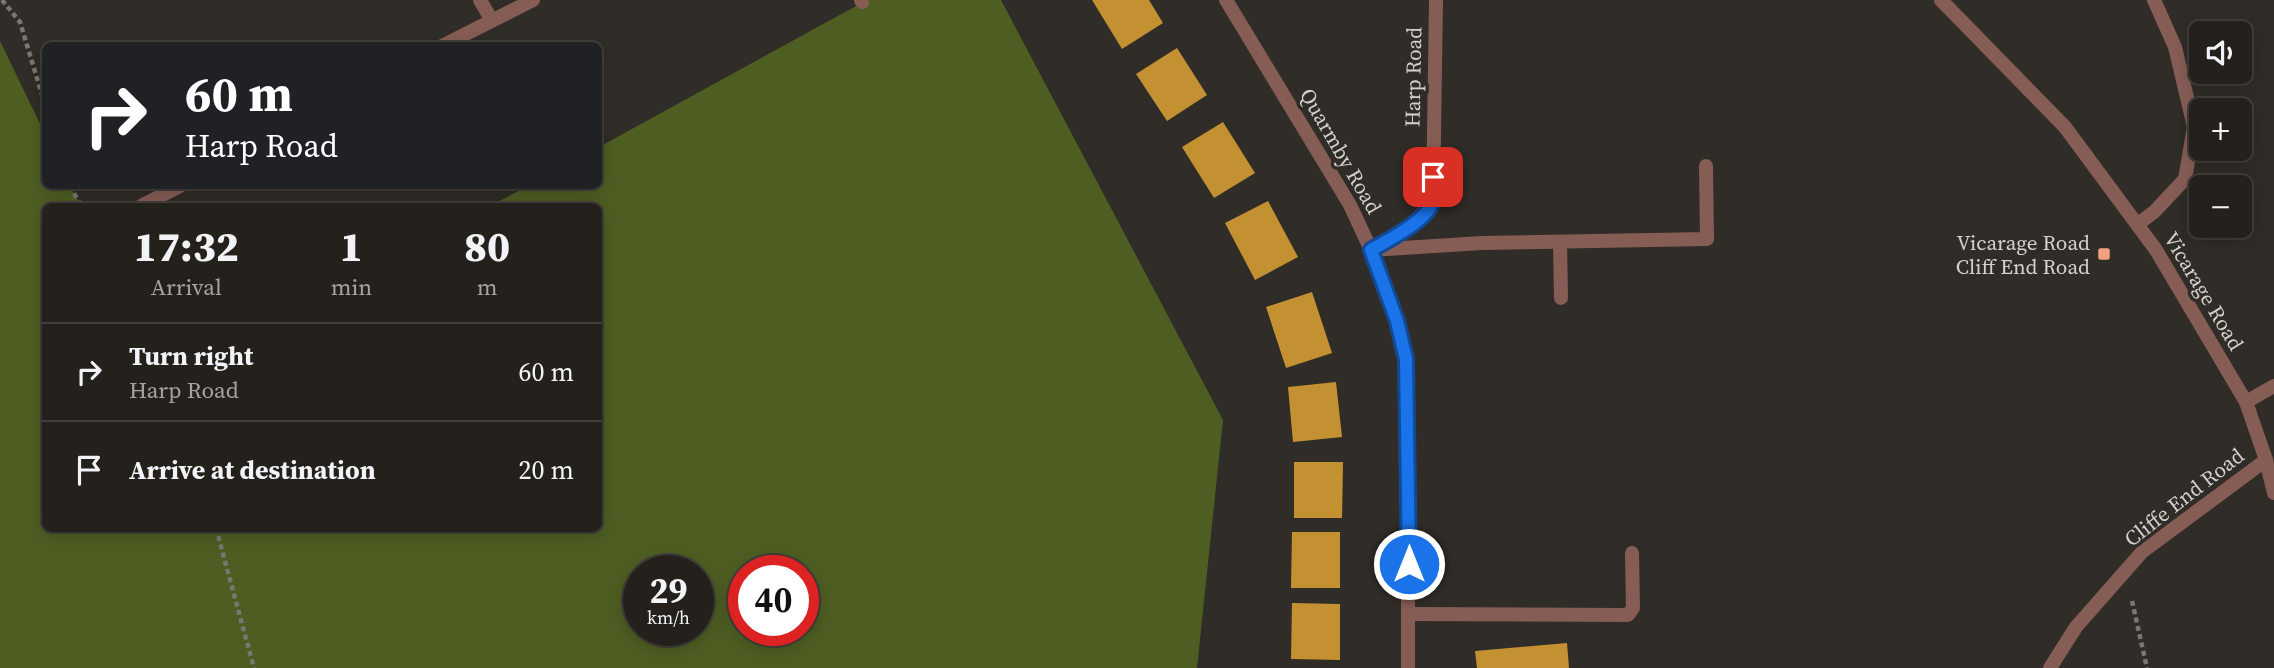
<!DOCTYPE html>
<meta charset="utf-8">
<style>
:root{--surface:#24211d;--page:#302e2a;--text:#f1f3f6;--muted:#a3a3a4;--line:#413e3b}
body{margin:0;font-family:"Source Serif 4",serif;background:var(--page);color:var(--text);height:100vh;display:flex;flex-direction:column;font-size:26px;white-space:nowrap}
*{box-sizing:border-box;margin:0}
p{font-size:23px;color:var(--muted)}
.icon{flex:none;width:38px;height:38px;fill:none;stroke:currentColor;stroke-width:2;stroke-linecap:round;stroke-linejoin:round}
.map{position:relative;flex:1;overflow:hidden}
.side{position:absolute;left:42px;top:203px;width:560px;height:329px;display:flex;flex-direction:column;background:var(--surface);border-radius:10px;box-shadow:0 4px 18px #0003,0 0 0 2px var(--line)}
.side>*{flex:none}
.top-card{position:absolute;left:42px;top:42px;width:560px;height:147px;border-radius:10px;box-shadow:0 4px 18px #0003,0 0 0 2px var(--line);background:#202124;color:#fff;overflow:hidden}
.fabs{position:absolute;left:2189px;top:21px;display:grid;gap:14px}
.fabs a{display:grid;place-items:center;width:63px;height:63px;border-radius:10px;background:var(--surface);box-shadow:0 4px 18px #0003,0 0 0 2px var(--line);font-size:35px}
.speed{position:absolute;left:623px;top:555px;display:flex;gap:14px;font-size:35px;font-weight:700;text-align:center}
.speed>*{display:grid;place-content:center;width:91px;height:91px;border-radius:50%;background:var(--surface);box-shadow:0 4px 18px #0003,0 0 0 2px var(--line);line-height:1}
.speed small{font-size:18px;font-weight:400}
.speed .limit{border:10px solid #d22;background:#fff;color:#111}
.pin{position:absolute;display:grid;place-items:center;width:60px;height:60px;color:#fff;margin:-30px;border-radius:14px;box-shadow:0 4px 10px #0006}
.me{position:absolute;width:77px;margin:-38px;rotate:0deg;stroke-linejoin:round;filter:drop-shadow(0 0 5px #0008)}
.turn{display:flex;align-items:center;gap:24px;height:147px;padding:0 28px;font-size:32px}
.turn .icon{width:91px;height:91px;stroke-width:2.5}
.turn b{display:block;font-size:49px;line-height:60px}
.eta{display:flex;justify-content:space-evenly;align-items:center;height:119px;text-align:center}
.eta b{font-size:42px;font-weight:800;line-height:49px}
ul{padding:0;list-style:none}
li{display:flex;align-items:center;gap:21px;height:98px;padding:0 28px;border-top:2px solid var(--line)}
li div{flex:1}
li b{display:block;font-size:26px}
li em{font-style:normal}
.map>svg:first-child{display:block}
.green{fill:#4e5e22;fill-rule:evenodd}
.building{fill:#c39131}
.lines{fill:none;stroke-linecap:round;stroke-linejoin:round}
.path{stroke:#7a7773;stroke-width:4.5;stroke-dasharray:5 3.5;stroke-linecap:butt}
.service{stroke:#865d55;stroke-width:14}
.minor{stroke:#865d55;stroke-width:14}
.tertiary{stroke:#865d55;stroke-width:14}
.route-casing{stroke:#114b97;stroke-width:18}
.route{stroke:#1a73e8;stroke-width:12}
.poi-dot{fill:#f2a080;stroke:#302c27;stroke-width:2.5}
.labels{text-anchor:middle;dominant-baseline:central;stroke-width:7;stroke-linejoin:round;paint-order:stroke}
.street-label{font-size:21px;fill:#d3d1cd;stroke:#302c27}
.poi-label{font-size:21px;fill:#d3d1cd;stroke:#302c27;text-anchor:end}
</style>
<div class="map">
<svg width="2274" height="668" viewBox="0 0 2274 668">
<rect width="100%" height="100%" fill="#302c27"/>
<path class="green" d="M867,0H1001L1223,420L1197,668H0V41L45,134L46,186H70L81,206H46V528H598V206H490L528,186H598L599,147ZM639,570H698V630H639ZM744,570H803V630H744Z"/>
<g class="building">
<path d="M1092,0H1149L1163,23L1122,49Z"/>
<path d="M1177,48L1207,95L1167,121L1136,74Z"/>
<path d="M1223,122L1255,173L1214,198L1182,147Z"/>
<path d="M1268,201L1298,257L1255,280L1225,223Z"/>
<path d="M1312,292L1332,353L1286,368L1266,307Z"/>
<path d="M1336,382L1342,437L1293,442L1288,387Z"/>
<path d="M1294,462H1343L1342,518H1294Z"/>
<path d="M1292,532H1340V588H1291Z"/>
<path d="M1292,603L1340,604V660L1291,659Z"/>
<path d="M1567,643L1569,668H1477L1475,651Z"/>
</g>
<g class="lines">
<g class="path">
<path d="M2,0L20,22L46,108"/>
<path d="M70,186L81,206"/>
<path d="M216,528L254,668"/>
<path d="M2132,601L2147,668"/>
</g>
<g class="service">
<path d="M2138,224L2154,212L2185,179L2194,127L2175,47L2154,0"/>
<path d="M1560,242L1561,298"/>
<path d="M1371,250L1482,243L1707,239L1706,166"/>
<path d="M1409,614L1628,615L1633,608L1632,553"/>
</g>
<g class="minor">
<path d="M480,0L491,19"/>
<path d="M861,0L862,2"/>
<path d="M442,46L533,0"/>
<path d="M141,206L180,186"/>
<path d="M1371,250L1408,228L1433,202L1436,0"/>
<path d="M2246,402L2274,386"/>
<path d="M2050,668L2076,627L2142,552L2266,460"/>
</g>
<g class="tertiary">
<path d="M1226,0L1350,205L1371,250L1397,321L1406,359L1408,414V668"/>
<path d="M1941,0L2065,127L2156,250L2246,402L2266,460L2274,493"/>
</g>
</g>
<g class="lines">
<g class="route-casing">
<path id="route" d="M1409,564L1406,359L1397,321L1371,250C1388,240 1429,220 1433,200C1434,193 1433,184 1433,177"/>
</g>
<use href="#route" class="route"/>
</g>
<rect class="poi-dot" x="2097" y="247" width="14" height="14" rx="3.5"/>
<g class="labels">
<g class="street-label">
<text transform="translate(1413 77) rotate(-89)">Harp Road</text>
<text transform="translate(1341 151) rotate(60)">Quarmby Road</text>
<text transform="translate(2204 291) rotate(59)">Vicarage Road</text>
<text transform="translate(2184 497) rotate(-38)">Cliffe End Road</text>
</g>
<g class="poi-label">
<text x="2090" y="242">Vicarage Road<tspan x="2090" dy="24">Cliff End Road</tspan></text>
</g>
</g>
</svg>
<div class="fabs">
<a><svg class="icon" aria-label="sound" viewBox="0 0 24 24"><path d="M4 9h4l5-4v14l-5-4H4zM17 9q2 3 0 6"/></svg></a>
<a>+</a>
<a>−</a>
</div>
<div class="speed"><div>29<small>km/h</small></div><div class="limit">40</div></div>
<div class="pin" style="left:1433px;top:177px;background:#d93025"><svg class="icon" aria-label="arrive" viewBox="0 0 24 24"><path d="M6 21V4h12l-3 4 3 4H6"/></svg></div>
<svg class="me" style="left:1409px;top:564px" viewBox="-20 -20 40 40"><circle r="17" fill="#1a73e8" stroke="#fff" stroke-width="3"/><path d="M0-11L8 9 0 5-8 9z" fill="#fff"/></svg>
<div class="top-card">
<div class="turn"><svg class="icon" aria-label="right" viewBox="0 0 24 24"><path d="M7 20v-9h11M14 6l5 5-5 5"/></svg><div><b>60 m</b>Harp Road</div></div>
</div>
<section class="side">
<div class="eta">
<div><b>17:32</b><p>Arrival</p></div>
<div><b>1</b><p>min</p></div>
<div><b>80</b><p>m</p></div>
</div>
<ul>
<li><svg class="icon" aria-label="right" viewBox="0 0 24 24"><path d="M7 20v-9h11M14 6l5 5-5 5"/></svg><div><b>Turn right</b><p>Harp Road</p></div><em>60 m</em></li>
<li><svg class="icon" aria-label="arrive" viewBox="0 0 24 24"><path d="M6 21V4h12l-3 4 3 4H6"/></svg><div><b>Arrive at destination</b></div><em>20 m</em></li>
</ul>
</section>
</div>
